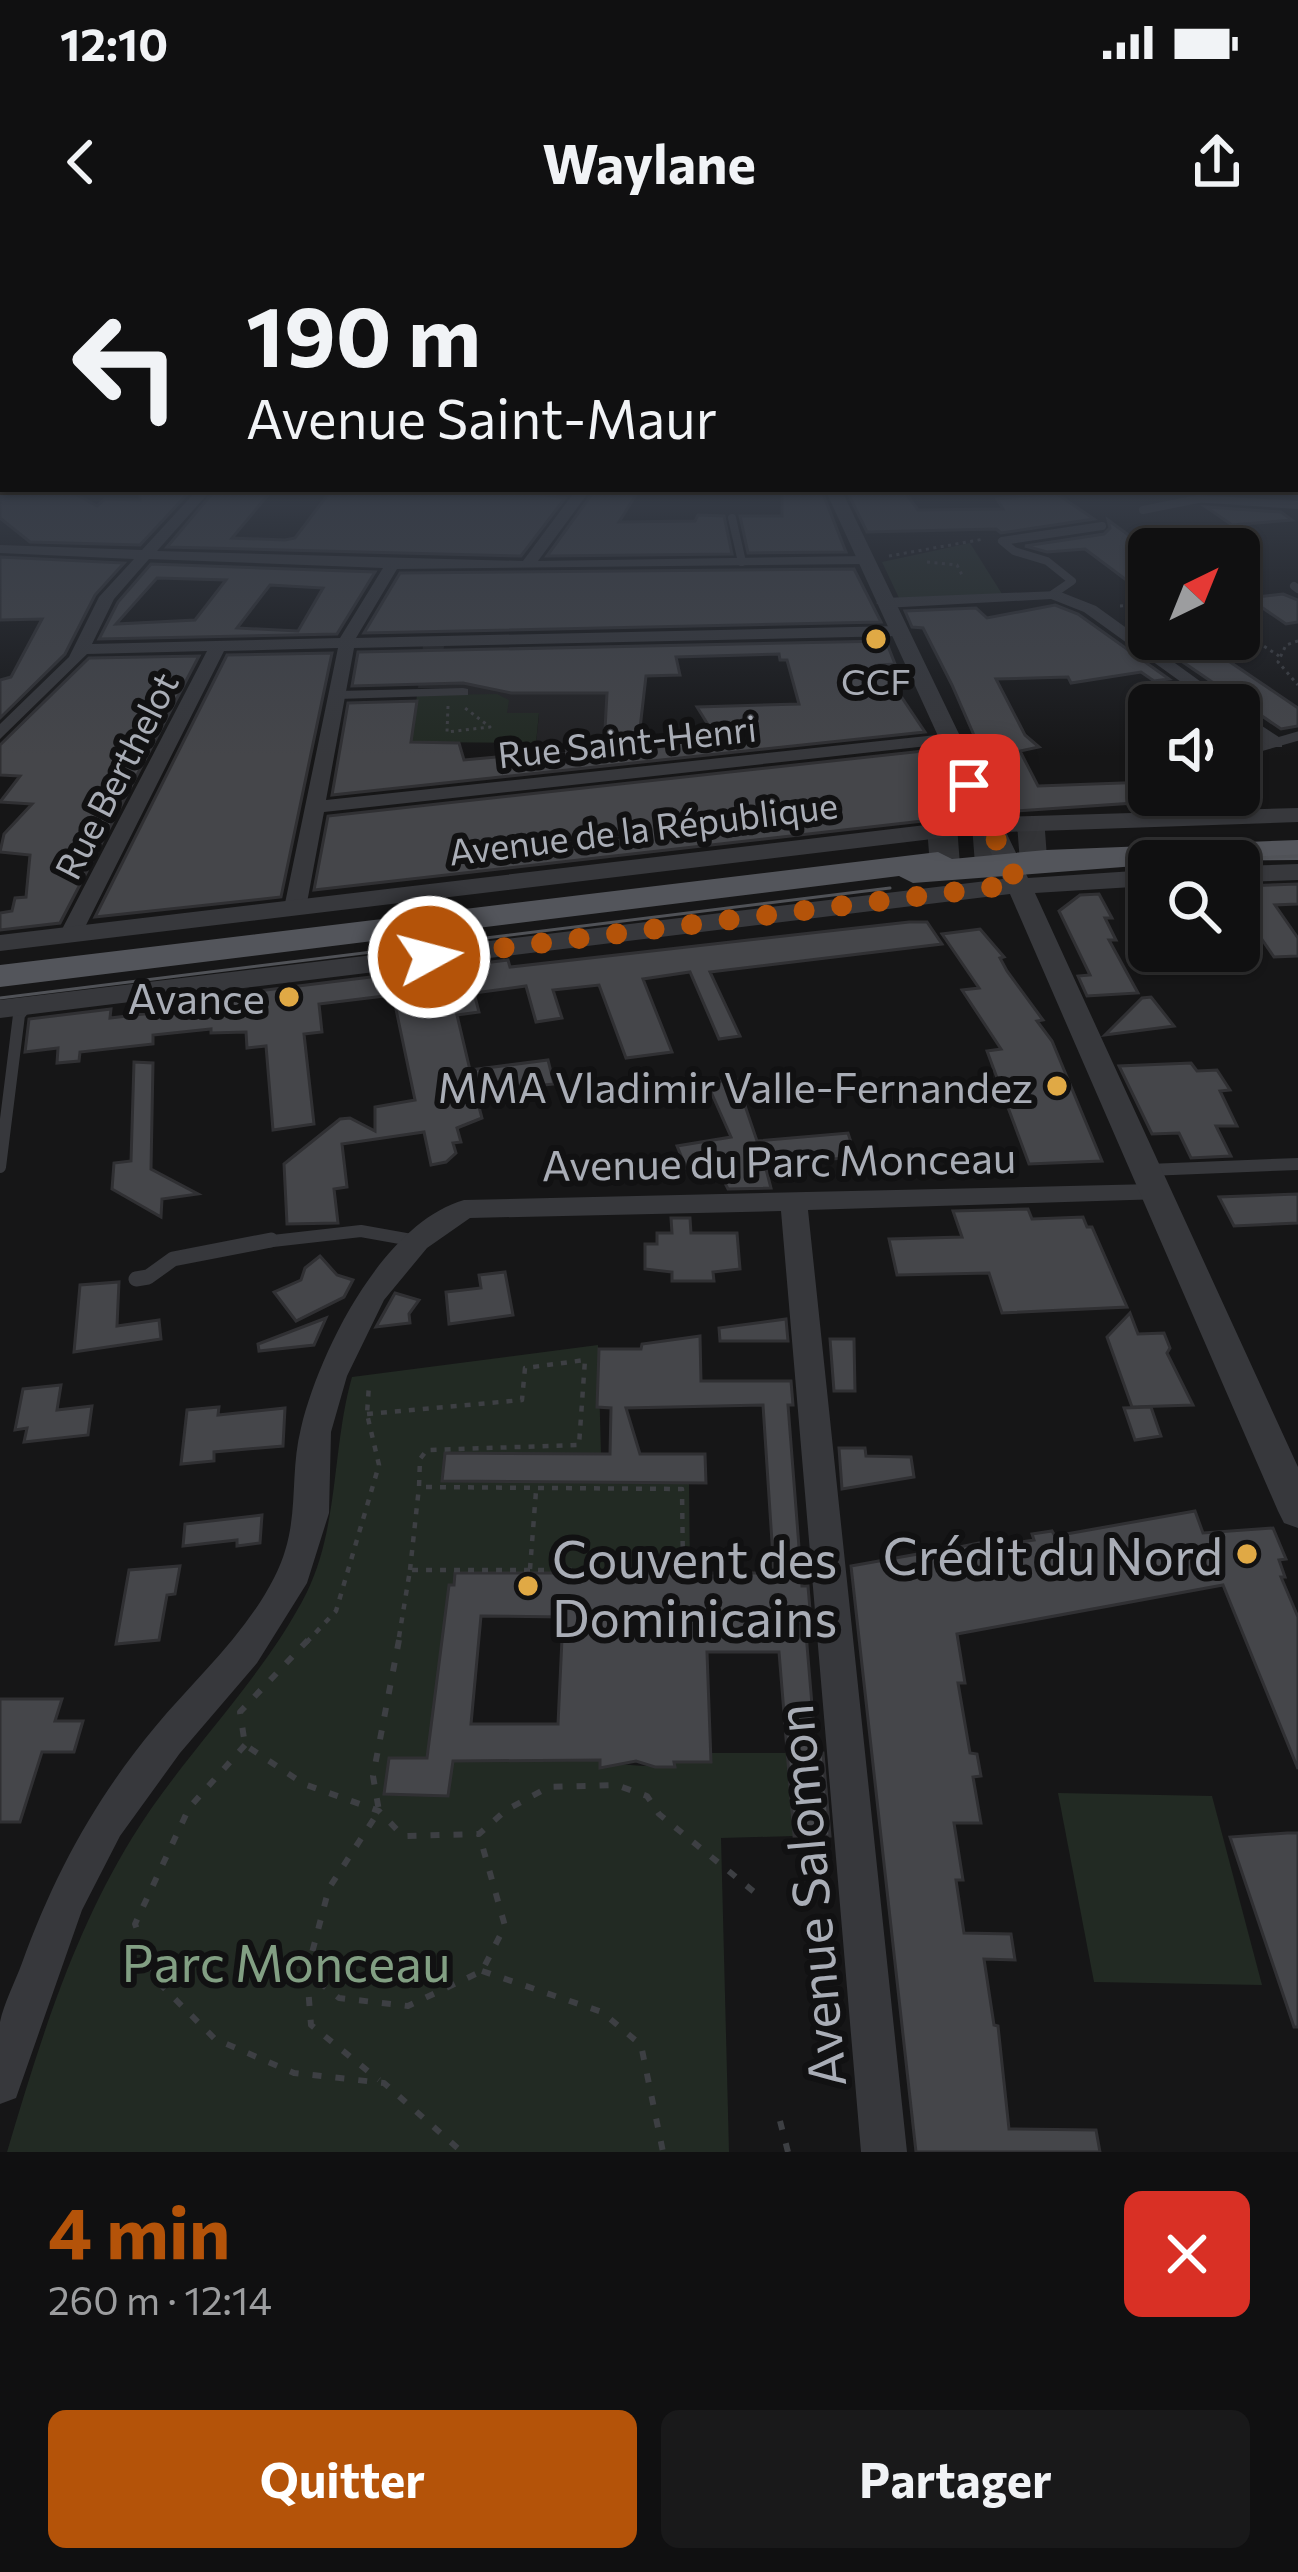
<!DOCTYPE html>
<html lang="fr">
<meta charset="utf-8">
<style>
:root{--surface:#101011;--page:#19191a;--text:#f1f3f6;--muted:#9c9d9f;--line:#303031;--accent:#b45309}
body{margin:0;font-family:Commissioner,sans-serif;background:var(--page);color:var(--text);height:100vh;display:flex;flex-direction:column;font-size:45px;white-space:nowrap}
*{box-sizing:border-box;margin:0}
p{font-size:39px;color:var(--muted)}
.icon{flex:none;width:66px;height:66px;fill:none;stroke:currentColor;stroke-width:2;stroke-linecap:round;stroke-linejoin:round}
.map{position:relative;height:1912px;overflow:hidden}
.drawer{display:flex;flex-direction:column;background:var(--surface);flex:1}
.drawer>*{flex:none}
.top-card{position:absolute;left:0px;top:0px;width:1299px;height:252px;box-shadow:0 3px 9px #0004,0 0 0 3px var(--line);background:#101011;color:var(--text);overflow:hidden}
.needle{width:78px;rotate:43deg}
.buttons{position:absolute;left:1128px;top:288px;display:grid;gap:24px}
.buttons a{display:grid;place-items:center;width:132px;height:132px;border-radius:18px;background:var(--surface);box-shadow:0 3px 9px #0004,0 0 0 3px var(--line);font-size:60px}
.pin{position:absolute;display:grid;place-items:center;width:102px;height:102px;color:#fff;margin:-51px;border-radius:24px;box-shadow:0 6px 18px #0006}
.me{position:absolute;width:132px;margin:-66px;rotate:83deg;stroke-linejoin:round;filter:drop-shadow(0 0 9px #0008)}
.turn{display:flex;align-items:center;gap:42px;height:252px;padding:0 48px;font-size:54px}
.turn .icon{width:156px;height:156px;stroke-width:2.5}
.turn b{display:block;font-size:84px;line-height:102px}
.round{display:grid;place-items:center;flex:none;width:126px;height:126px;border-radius:18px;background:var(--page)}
.summary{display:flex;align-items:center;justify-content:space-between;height:204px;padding:0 48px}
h1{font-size:72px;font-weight:700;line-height:90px;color:var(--accent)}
.cta{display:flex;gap:24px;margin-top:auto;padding:24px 48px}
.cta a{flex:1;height:138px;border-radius:18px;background:var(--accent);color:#fff;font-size:48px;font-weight:700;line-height:138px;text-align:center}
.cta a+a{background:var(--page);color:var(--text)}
.status{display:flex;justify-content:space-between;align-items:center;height:84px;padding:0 60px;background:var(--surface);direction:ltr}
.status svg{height:33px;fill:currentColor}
header{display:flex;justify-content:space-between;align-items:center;height:156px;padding:0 48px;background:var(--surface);font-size:54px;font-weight:700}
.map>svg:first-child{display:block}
.built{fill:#222224}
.green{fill:#222a23}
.building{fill:#45464a;stroke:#303033;stroke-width:3;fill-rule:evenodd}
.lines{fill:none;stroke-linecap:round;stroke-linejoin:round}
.primary-tunnel{stroke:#333437;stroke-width:30;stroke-dasharray:30 15;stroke-linecap:butt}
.path-far2{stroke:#3d3f43;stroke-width:3;stroke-dasharray:3 4.5;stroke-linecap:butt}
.path-far1{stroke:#3d3f43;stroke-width:4.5;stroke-dasharray:6 8;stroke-linecap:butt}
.path{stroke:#3d3f43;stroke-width:6;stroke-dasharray:9 14;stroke-linecap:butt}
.service-far3{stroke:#37383c;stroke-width:8}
.service-far2{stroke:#37383c;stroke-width:9}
.service-far1{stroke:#37383c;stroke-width:12}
.service{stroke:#37383c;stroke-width:15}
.pedestrian{fill:#37383c;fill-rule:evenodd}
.minor{fill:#37383c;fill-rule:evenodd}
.tertiary{fill:#37383c;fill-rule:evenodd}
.primary{fill:#53555b;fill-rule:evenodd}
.tram{stroke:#505257;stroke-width:3}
.route{stroke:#b45309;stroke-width:21;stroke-dasharray:0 37.8}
.poi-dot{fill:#e0a945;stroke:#111112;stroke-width:4.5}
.labels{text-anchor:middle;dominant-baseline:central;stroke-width:12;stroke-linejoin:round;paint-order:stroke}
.far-poi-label{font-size:36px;fill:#a9adb6;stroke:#111112}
.far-street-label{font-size:36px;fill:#a9adb6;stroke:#111112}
.poi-label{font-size:42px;fill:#a9adb6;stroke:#111112;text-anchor:end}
.street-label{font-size:42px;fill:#a9adb6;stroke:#111112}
.near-poi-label{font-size:51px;fill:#a9adb6;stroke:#111112;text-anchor:end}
.near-street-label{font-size:51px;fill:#a9adb6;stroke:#111112}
.near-park-label{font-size:51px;fill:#829f83;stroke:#111112}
</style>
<div class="status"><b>12:10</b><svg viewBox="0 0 49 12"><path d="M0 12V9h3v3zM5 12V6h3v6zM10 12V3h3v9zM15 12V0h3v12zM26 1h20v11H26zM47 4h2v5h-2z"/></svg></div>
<header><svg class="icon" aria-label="back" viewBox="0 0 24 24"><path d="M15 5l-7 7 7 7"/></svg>Waylane<svg class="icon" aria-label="share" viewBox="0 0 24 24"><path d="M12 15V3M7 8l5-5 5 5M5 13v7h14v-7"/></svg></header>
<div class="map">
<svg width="1298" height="1912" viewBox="0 0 1298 1912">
<rect width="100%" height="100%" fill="#161617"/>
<path class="built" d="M423,406H444L442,426L644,453L638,504L536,503L539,474L507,473L463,455V449L418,448Z"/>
<g class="green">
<path d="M970,303L1002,354L899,358L882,322Z"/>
<path d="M497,454L509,460L507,473H539L536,503L411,502L417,455Z"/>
<path d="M598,1105L601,1214L445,1213L442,1241L689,1243L690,1333H456L434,1518H389L384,1555L453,1521H600C624,1526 649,1526 674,1527V1522H710V1513H800L789,1527L794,1596L721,1598L729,1912H7C39,1804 73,1694 132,1598C184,1513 262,1441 307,1352C339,1286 332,1207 352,1137Z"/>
<path d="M1058,1553L1212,1556L1262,1745L1094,1742Z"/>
</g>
<g class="building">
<path d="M0,249H66L97,266L105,259L140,260V249H192L140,305L30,302L0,278Z"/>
<path d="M216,249H273L232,298L285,300L295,298L332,249L527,252L565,258L521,316L167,307Z"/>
<path d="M782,249H821L846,312L748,313L740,276H782Z"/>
<path d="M846,249L905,252L918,270L1003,269L997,259L1054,252L1094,279L1001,293L996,289L867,292Z"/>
<path d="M595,250L637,253L619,282L695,281L698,275L724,276L732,314L547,316Z"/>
<path d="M1206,267L1281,272L1292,280L1232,285Z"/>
<path d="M1108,280L1149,310V357L1085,309L1047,312L1025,306L1104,294L1110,288Z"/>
<path d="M0,317L124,323L95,355L65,414L0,478V440L11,437L42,379L0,380Z"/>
<path d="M151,324L375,332L337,394L99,399L118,362ZM157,338L226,340L195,380L116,384ZM270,345L323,348L298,391L237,388Z"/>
<path d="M854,329L881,382L364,393L400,333Z"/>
<path d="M1283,354L1298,360V382L1286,384L1248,358Z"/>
<path d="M1055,365L1078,374L1169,439L1154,441L1141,432L1071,443L1068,437L996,439L1025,495L1039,507L1020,511L1038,546L1149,542V562L1002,572L990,548H997L952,445L923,388L912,387L905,371L976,368L987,378Z"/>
<path d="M1196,399L1298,468V486L1281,489L1152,401Z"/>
<path d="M886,401L895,424L880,425L925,492L332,555L348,463L417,461L411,502L459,503L464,520L604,507L607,453H511L463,443L352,446L358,412ZM779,414L780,420H787L799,464L697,467L715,496L638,506L646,436L680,435L676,417Z"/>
<path d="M332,413L281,657L95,677L227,415Z"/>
<path d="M199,416L60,683L0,690V673L12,671L15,658L26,657L30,615L0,612L4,594L32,564L0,562L20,536L0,535V505L89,418Z"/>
<path d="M932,510L950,549H957L967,570L958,577L314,650L328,576Z"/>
<path d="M1298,644V664L1275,665L1298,698V716L1274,717L1239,666V646Z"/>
<path d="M1099,654L1112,678H1105L1116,700H1109L1138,753L1087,756L1078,736L1090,735L1059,671L1080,655Z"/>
<path d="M909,682H927L942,704L710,732L740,796L719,799L690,732L643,739L672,812L626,818L599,745L553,750L562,778L536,782L526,746L474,753L479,772L457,775L470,830L548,820L554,844L475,852L482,878L457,888L461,902L453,903L456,913L446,922L431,925L424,892L342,904L347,947L334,949L338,983L287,984L284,924L340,879L350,878L375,891V867L415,860L393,755L319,764L322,792L304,794L314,884L273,890L266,806L247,808L246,792L211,793V789L153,795V804L80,812L79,821L57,823L58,808L25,812L29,779L111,769L110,778L153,773V764L508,720L510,727Z"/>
<path d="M980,689L1004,717L1000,718L1007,731L1043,780L1037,781L1052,801L1102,921L1029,924L987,811L1001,809L962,750L979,748L942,694Z"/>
<path d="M1151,757L1174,786L1105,795L1142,758Z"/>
<path d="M134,822L153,823L151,929L198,954L162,959L161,977L112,949L114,923L131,921Z"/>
<path d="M1191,823L1197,831L1217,830L1230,850L1220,851L1237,886H1216L1231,916L1191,918L1179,893L1152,894L1119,826Z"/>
<path d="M736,839L757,901L848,893L856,917L765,925L771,948L728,949L715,924L686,928L677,906L731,897L707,843Z"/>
<path d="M1298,954V983L1234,986L1219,957Z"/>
<path d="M1028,969L1032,979L1083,977L1087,987H1092L1127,1067L1002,1073L989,1033L897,1035L889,999L962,997L953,971Z"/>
<path d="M671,978H690L691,993H737L740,1029L713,1032L714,1041H672V1032L645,1029V1004H657V993H672Z"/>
<path d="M320,1016L337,1035L353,1040L344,1057L296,1081L274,1052L301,1040L305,1028Z"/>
<path d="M505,1032L513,1075L449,1084L446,1052L481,1048L479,1035Z"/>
<path d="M119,1042L117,1086L159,1080L161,1099L74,1112L80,1045Z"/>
<path d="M395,1053L419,1060L409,1074L410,1083L376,1087Z"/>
<path d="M1130,1073L1138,1094L1164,1093L1170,1108L1167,1113L1193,1165L1132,1167L1107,1097Z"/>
<path d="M326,1078L314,1105L259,1111L258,1104Z"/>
<path d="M786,1079L788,1101H720L719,1088Z"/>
<path d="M700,1096L701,1141H791L793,1165H788L802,1346H808L812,1393H806L816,1513H823L830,1596H794L779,1412H707L711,1522H674L675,1527H655L636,1521L600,1528V1520L453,1521L448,1556L384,1554L389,1518H427L449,1345H454L455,1333H774L763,1165L626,1168L640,1214H705L706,1243L442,1241L445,1213L610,1214L611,1168L597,1167L599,1109H641L642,1104ZM481,1376L563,1377L558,1484H471Z"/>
<path d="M830,1099H854L855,1151H834Z"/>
<path d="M61,1145L57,1170L92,1166L88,1195L24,1202L27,1188L15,1190L23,1149Z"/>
<path d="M219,1167L218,1175L285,1168L283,1206L214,1212V1221L181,1224L187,1170Z"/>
<path d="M1151,1167L1161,1196L1135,1200L1124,1168Z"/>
<path d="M839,1208H865L866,1216L911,1217L914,1237L842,1249Z"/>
<path d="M1195,1271L1203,1293L1273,1288L1286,1319L1279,1320L1285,1337H1281L1298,1377V1529L1223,1345L957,1394L965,1443H958L970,1513L977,1514L981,1536L973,1537L981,1583H954L963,1640H956L964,1693L1011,1694L1015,1720L984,1719L994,1785L998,1786L1009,1889L1096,1890L1100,1912H916L851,1326L918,1314L921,1319L961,1311L959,1307L979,1303L982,1308L1034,1300L1032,1294L1052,1291L1055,1296Z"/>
<path d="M262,1275L260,1303L237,1306V1300L183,1306L185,1284Z"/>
<path d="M180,1326L175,1354L167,1355L159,1400L116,1404L129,1330Z"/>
<path d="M0,1459H62L55,1481H83L74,1512H42L20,1582H0Z"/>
<path d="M1287,1593H1298V1787H1294L1230,1597Z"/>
</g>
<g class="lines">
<path class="primary-tunnel" d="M929,613L1046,604"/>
<g class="path-far2">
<path d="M606,249L661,253L664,249"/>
<path d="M661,253L679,249"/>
<path d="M889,316L984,299"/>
<path d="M927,322L957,325L963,337"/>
<path d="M1239,327L1248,324"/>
<path d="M1120,366L1149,364"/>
<path d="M1239,390L1279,416"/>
<path d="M1298,401L1286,405L1278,422L1298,445"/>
<path d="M448,466L447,492L490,487L465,468"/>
</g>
<g class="path-far1">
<path d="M367,1174L522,1160L525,1128L585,1120L579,1205L427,1210L420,1219L419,1247L682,1249L683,1330H410L398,1403"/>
<path d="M530,1329L536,1251"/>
<path d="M410,1330L419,1247"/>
<path d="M306,1403L336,1371L379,1225L367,1174L369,1145"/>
</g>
<g class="path">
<path d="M308,1400L240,1472L245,1505L304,1544L379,1571L403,1596L479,1594L506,1570L549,1547L616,1545L647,1556L659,1574L764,1660"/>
<path d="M399,1400L373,1536L379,1571L329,1648L307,1732L339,1758L408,1766L482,1731L505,1686L479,1594"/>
<path d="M245,1505L189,1568L135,1684L157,1741L215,1799L294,1833L384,1843L462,1912"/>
<path d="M482,1731L602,1772L641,1805L663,1912"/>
<path d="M307,1734L311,1785L379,1840"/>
<path d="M780,1881L788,1912"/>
</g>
<g class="service-far3">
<path d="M1143,270L1198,259"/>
<path d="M732,278L742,322"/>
<path d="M1294,346L1298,349"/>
<path d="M1053,354L1072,341L1047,321L1014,311L1002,301L1102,286"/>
</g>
<g class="service-far2">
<path d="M1239,513L1298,496"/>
<path d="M1227,555L1241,577"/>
</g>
<g class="service-far1">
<path d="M0,927L19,775L26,766"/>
<path d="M1148,930L1298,924"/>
<path d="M255,1003L361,991L417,1001"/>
</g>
<g class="service">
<path d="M412,1000L417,1001"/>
<path d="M136,1039L148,1037L173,1019L271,1000"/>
</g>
<path class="pedestrian" d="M463,448L468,449V455L337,459L330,455L337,451Z"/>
<g class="minor">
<path d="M198,249H212L157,311L523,321L573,254L530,249H591L538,321L865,316L872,320L865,324L397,329L356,398L898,386L906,391L898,396L354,408L326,560L946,494L955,499L946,504L324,572L306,668L295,674L284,668L338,408L224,411L81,695L78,700H62L59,695L207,411L87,414L0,499V484L69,417L99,357L134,319L0,313V305L142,310ZM149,319L383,328L340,398L92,404L114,359Z"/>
<path d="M1198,255L1298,261V269L1193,262Z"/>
<path d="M1058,351L1096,366L1233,465H1213L1084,372L1051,359L884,368L876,363L884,358Z"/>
<path d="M1239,471L1282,499V507H1270L1239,484Z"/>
<path d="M1153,944L1166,953L1163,959L808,970L907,1912H861L781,971L470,978L427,1008L384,1060L347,1136L331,1192L329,1273L307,1343L257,1423L180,1513L120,1596L82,1670L16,1858L0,1864C0,1838 0,1808 0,1782C4,1763 15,1742 22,1723C54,1635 95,1559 155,1487C195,1439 245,1395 274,1338C302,1284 288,1240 301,1188C319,1112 383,983 464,960Z"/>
</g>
<g class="tertiary">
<path d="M825,249H841L999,577L1298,568V582L1006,592L1028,638L1149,630V646L1035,653L1298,1227V1288L1284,1283L1278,1271L1010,654L0,778V760L1003,639L982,593L0,711V695L976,579Z"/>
<path d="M1298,624V640L1239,642V626Z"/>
</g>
<path class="primary" d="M1298,600V620L1149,621V625L913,643L899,636L0,747V725L938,612L952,619L1046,610Z"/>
<g class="tram">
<path d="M1188,621L1298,616"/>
<path d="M1134,623H1149"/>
<path d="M0,758L890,648"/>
</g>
</g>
<linearGradient id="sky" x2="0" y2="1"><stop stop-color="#0c0c0d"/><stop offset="0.48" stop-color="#363c47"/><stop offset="1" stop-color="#363c47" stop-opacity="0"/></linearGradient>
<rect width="1298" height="516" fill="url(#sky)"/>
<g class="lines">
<path class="route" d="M429,717L1018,644L969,545"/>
</g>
<g class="poi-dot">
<circle cx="876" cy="399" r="12"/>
<circle cx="289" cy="757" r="12"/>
<circle cx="1057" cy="846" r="12"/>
<circle cx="1247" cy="1314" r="12"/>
<circle cx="528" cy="1346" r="12"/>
</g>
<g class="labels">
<g class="far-poi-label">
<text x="876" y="440">CCF</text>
</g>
<g class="far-street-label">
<text transform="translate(627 500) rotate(-6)">Rue Saint-Henri</text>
<text transform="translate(115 535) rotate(-63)">Rue Berthelot</text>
<text transform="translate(643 587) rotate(-7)">Avenue de la République</text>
</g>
<g class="poi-label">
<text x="265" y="757">Avance</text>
<text x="1033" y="846">MMA Vladimir Valle-Fernandez</text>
</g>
<g class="street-label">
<text transform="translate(779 920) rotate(-1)">Avenue du Parc Monceau</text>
</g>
<g class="near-poi-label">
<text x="1223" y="1314">Crédit du Nord</text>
<text x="552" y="1317" text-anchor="start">Couvent des<tspan x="552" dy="59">Dominicains</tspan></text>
</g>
<g class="near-street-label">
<text transform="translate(809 1656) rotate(-95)">Avenue Salomon</text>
</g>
<g class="near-park-label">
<text x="286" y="1721">Parc Monceau</text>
</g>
</g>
</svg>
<div class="buttons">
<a><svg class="needle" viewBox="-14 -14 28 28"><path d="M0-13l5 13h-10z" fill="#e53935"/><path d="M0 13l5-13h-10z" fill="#9c9d9f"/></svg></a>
<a><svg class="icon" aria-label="sound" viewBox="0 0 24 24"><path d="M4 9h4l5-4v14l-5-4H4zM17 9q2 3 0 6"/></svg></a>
<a><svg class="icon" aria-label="search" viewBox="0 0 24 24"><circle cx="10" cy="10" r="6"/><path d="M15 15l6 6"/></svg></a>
</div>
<div class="pin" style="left:969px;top:545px;background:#d93025"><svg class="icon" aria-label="arrive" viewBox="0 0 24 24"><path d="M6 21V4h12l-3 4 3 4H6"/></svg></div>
<svg class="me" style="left:429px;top:717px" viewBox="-20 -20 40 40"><circle r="17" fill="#b45309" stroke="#fff" stroke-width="3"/><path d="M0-11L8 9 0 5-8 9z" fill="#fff"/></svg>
<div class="top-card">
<div class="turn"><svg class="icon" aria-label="left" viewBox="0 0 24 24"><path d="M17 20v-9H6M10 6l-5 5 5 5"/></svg><div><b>190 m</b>Avenue Saint-Maur</div></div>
</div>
</div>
<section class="drawer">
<div class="summary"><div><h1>4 min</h1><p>260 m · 12:14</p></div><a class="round" style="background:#d93025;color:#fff"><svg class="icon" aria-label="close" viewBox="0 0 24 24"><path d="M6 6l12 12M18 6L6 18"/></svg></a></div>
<div class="cta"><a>Quitter</a><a>Partager</a></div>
</section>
